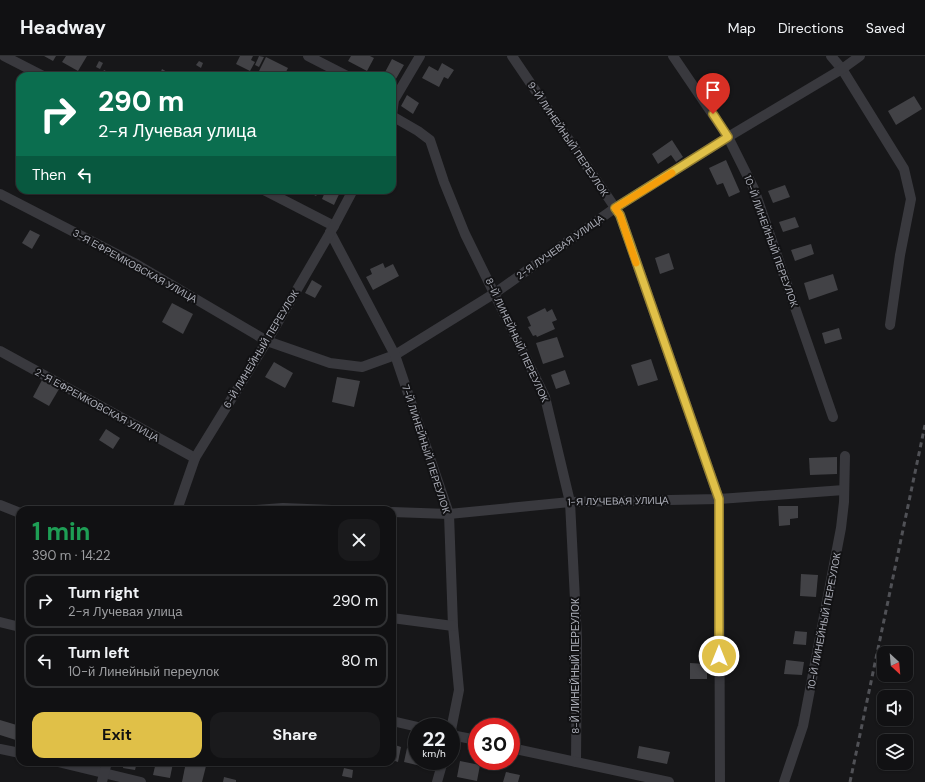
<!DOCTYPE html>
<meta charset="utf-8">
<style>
:root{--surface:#111113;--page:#1a1a1c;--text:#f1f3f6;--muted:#9c9da0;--line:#303133;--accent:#e0c048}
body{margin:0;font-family:"DM Sans",sans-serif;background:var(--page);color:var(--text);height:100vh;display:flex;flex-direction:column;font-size:15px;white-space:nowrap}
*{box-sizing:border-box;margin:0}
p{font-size:13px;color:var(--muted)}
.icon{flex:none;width:22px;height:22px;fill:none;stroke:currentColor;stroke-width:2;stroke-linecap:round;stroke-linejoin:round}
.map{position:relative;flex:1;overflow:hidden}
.side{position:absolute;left:16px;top:450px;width:380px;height:260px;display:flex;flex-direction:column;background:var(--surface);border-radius:12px;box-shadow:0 1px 3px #0004,0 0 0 1px var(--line)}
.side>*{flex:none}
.guide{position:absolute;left:16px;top:16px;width:380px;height:122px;border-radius:12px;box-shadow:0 1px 3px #0004,0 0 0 1px var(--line);background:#0b6e4f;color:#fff;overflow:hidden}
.needle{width:26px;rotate:154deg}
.tools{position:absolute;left:877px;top:590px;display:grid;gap:8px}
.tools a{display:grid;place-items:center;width:36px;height:36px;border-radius:8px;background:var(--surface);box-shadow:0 1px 3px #0004,0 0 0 1px var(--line);font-size:20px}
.speed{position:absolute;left:408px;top:662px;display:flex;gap:8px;font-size:20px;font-weight:700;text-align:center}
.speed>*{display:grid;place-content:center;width:52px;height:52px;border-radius:50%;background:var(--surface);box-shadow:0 1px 3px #0004,0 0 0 1px var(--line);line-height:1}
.speed small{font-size:10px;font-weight:400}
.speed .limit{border:6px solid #d22;background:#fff;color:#111}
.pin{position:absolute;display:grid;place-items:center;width:34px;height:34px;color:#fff;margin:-41px -17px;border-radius:50% 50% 50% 0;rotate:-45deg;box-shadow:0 0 4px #0007}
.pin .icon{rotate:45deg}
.me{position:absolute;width:44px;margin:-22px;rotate:0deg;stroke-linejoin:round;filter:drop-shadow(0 0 3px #0008)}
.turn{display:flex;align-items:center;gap:14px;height:84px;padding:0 16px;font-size:18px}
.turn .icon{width:52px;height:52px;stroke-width:2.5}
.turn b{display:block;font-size:28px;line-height:34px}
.then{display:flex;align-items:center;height:38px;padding:0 16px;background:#0003;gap:8px;font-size:15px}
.round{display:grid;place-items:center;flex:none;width:42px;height:42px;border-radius:12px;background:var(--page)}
.summary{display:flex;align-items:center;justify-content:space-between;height:68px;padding:0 16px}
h1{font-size:24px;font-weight:700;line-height:30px;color:#1e9e55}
.cta{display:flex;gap:8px;margin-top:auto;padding:8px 16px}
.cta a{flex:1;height:46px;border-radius:12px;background:var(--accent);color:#111;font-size:16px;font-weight:700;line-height:46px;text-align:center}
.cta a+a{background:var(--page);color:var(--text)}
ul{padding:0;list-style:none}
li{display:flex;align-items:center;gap:12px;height:54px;margin:0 8px 6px;padding:0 8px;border:2px solid var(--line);border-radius:12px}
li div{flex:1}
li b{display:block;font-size:15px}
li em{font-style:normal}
header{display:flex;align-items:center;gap:24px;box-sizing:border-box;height:56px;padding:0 20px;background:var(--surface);border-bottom:1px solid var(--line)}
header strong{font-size:19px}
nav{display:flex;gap:22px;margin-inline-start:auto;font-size:14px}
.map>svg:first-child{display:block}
.building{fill:#424246}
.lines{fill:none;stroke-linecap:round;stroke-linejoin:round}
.minor{stroke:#39393e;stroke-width:10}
.rail{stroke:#505156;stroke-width:3;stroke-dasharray:5 4;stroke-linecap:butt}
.route-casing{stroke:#927d2f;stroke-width:10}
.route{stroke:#e0c048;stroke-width:7}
.slow{stroke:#f59e0b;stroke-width:7}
.labels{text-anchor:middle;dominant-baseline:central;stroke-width:4;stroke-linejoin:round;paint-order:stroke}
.street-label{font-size:10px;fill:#abadb7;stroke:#121214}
</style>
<header>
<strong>Headway</strong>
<nav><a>Map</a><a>Directions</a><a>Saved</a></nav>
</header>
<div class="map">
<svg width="925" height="726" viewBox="0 0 925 726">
<rect width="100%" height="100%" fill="#171719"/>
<g class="building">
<path d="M44,0H56L53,5Z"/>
<path d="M66,0H87L78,15L62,6Z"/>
<path d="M240,0H253L251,4L255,6L250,15L236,8Z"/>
<path d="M259,0L264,1L259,11L255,9Z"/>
<path d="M351,0H370L374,2L367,15L348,5Z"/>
<path d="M266,1L288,12L284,20H264L258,17Z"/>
<path d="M392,3L404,9L393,28L392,27V20H383Z"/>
<path d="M99,5L103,7L100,13L96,11Z"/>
<path d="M199,5L203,7L201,12L196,9Z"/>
<path d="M442,7L454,14L448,23L444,21L439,31L422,22L429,10L438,15Z"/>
<path d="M162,13L167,16L165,20L160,18Z"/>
<path d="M104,14L115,20L98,19L101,15L103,16Z"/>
<path d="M176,15L181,18L180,20H170L172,17L174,18Z"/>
<path d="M196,15L207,20H197L194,19Z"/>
<path d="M407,39L419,47L413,58L401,50Z"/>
<path d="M914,40L922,53L896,69L888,55Z"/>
<path d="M672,84L683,101L676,106L671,99L658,108L652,98Z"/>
<path d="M726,104L740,136L729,141L723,127L717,129L709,112Z"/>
<path d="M785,129L790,141L773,147L768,135Z"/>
<path d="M305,134H320L316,140Z"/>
<path d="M326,134H341L334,149L322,143Z"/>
<path d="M795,161L799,171L783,176L779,166Z"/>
<path d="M30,174L40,179L32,193L22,187Z"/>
<path d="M811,188L814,198L795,205L791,194Z"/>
<path d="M669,197L674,213L660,218L655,202Z"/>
<path d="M383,207L385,212L393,208L399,220L373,234L366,221L372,218L370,213Z"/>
<path d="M833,218L838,234L809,244L804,227Z"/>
<path d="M312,224L322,230L315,242L305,237Z"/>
<path d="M172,247L193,258L183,278L162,266Z"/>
<path d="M545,252L547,256L552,253L557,264L552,266L555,273L537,281L536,279L533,280L528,271L531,270L527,261Z"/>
<path d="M839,272L842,283L825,288L822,277Z"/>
<path d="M557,281L564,301L543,308L536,287Z"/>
<path d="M651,303L658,324L638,330L631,309Z"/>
<path d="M274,306L293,317L285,332L265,321Z"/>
<path d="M565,314L570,328L556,333L551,319Z"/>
<path d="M337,321L360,325L354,351L332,346Z"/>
<path d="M42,324L59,333L49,350L33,341Z"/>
<path d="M106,373L120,382L113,393L99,384Z"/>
<path d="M837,401V418L810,419L809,402Z"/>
<path d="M778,450H798V462L790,463V469L779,470Z"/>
<path d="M801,518L818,519L816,541L800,540Z"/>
<path d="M795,575L807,576L806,589L793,588Z"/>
<path d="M786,604L804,606L802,619L784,618Z"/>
<path d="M690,607L707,608V623H690Z"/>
<path d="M0,664L20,670L19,685L0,679Z"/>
<path d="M392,688L401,691L398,706L392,704Z"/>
<path d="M639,690L670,696L667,708L637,702Z"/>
<path d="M407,692L417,695V705H422L421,710L404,706Z"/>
<path d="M460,705L480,709L477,725L457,721Z"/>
<path d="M124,706H137L135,714L123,712Z"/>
<path d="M156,706L173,707L170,722L153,719Z"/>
<path d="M186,706L206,710L202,726H182Z"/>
<path d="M344,712L353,714L352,722L342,720Z"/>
<path d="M506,716L520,719L518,726H503Z"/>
<path d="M224,721L236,724V726H223Z"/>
</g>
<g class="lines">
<g class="minor">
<path d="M4,0L43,20"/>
<path d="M308,0L347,20"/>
<path d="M512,0L620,159L719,443L720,726"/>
<path d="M673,0L728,81L754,133L833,361"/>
<path d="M831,0L842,13L904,113L911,143L900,199L890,269"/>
<path d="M392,59L394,44L420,0"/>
<path d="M392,60L418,75L430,84L444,126L465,178L545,341L570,446L577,583L576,706"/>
<path d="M264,134L334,170"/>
<path d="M0,138L136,208L267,285L330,307L362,311L395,299L495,237L615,152L728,81L842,13L860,0"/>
<path d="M330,176L395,299L449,458L453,570L459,634L451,674"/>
<path d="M0,295L195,402"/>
<path d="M0,449L20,457"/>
<path d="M177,454L195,402L267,285L334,170L353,134"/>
<path d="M256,454L283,452L332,454"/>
<path d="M392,456L449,458L570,446L719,443L844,434"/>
<path d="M392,562L453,570"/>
<path d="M0,566L20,571"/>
<path d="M392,665L418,671"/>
<path d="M451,679L477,684"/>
<path d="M511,692L669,726"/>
<path d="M0,693L20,697"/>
<path d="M58,706L141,726"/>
<path d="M102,726L107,706"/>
<path d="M437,726L443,705"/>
<path d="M784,726L803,670L841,472L844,446L845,400"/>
</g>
<path class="rail" d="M850,726L925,369"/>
</g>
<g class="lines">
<g class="route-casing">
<path id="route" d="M713,58L728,81L615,152L620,159L719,443V600"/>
</g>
<use href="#route" class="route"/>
<path class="slow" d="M636,207L620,159L615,152L672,117"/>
</g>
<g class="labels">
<g class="street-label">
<text transform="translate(568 83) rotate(56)">9-Й ЛИНЕЙНЫЙ ПЕРЕУЛОК</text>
<text transform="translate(771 185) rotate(70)">10-Й ЛИНЕЙНЫЙ ПЕРЕУЛОК</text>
<text transform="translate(560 191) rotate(-35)">2-Я ЛУЧЕВАЯ УЛИЦА</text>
<text transform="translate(135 210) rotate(29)">3-Я ЕФРЕМКОВСКАЯ УЛИЦА</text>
<text transform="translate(517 284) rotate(65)">8-Й ЛИНЕЙНЫЙ ПЕРЕУЛОК</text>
<text transform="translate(261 293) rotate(-59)">6-Й ЛИНЕЙНЫЙ ПЕРЕУЛОК</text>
<text transform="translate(97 349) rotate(29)">2-Я ЕФРЕМКОВСКАЯ УЛИЦА</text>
<text transform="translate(426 393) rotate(72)">7-Й ЛИНЕЙНЫЙ ПЕРЕУЛОК</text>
<text transform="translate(618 445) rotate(-1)">1-Я ЛУЧЕВАЯ УЛИЦА</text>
<text transform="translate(824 565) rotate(-79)">10-Й ЛИНЕЙНЫЙ ПЕРЕУЛОК</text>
<text transform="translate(575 610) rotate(-90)">8-Й ЛИНЕЙНЫЙ ПЕРЕУЛОК</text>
</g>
</g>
</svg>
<div class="tools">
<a><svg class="needle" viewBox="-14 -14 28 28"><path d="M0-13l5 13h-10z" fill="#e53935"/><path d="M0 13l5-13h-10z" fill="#9c9da0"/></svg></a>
<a><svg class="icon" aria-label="sound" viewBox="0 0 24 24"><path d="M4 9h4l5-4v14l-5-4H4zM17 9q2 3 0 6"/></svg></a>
<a><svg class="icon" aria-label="layers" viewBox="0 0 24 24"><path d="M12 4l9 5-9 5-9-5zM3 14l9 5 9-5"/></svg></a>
</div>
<div class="speed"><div>22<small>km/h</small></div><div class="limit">30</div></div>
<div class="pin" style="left:713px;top:58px;background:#d93025"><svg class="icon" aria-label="arrive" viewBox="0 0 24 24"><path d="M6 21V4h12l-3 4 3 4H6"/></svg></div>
<svg class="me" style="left:719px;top:600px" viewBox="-20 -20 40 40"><circle r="17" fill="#e0c048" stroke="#fff" stroke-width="3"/><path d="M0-11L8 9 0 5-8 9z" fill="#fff"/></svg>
<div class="guide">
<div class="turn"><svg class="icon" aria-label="right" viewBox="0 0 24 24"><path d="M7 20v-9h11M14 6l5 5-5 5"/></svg><div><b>290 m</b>2-я Лучевая улица</div></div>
<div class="then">Then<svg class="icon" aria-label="left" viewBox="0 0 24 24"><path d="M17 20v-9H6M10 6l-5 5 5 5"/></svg></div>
</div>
<section class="side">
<div class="summary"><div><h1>1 min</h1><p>390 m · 14:22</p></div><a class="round"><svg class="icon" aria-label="close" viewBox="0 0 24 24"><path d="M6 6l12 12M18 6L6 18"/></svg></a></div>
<ul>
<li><svg class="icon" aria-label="right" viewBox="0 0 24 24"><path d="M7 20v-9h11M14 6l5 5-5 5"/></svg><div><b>Turn right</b><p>2-я Лучевая улица</p></div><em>290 m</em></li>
<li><svg class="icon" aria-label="left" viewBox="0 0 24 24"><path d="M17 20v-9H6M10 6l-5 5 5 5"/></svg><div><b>Turn left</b><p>10-й Линейный переулок</p></div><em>80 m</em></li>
</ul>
<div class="cta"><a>Exit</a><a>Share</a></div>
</section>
</div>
